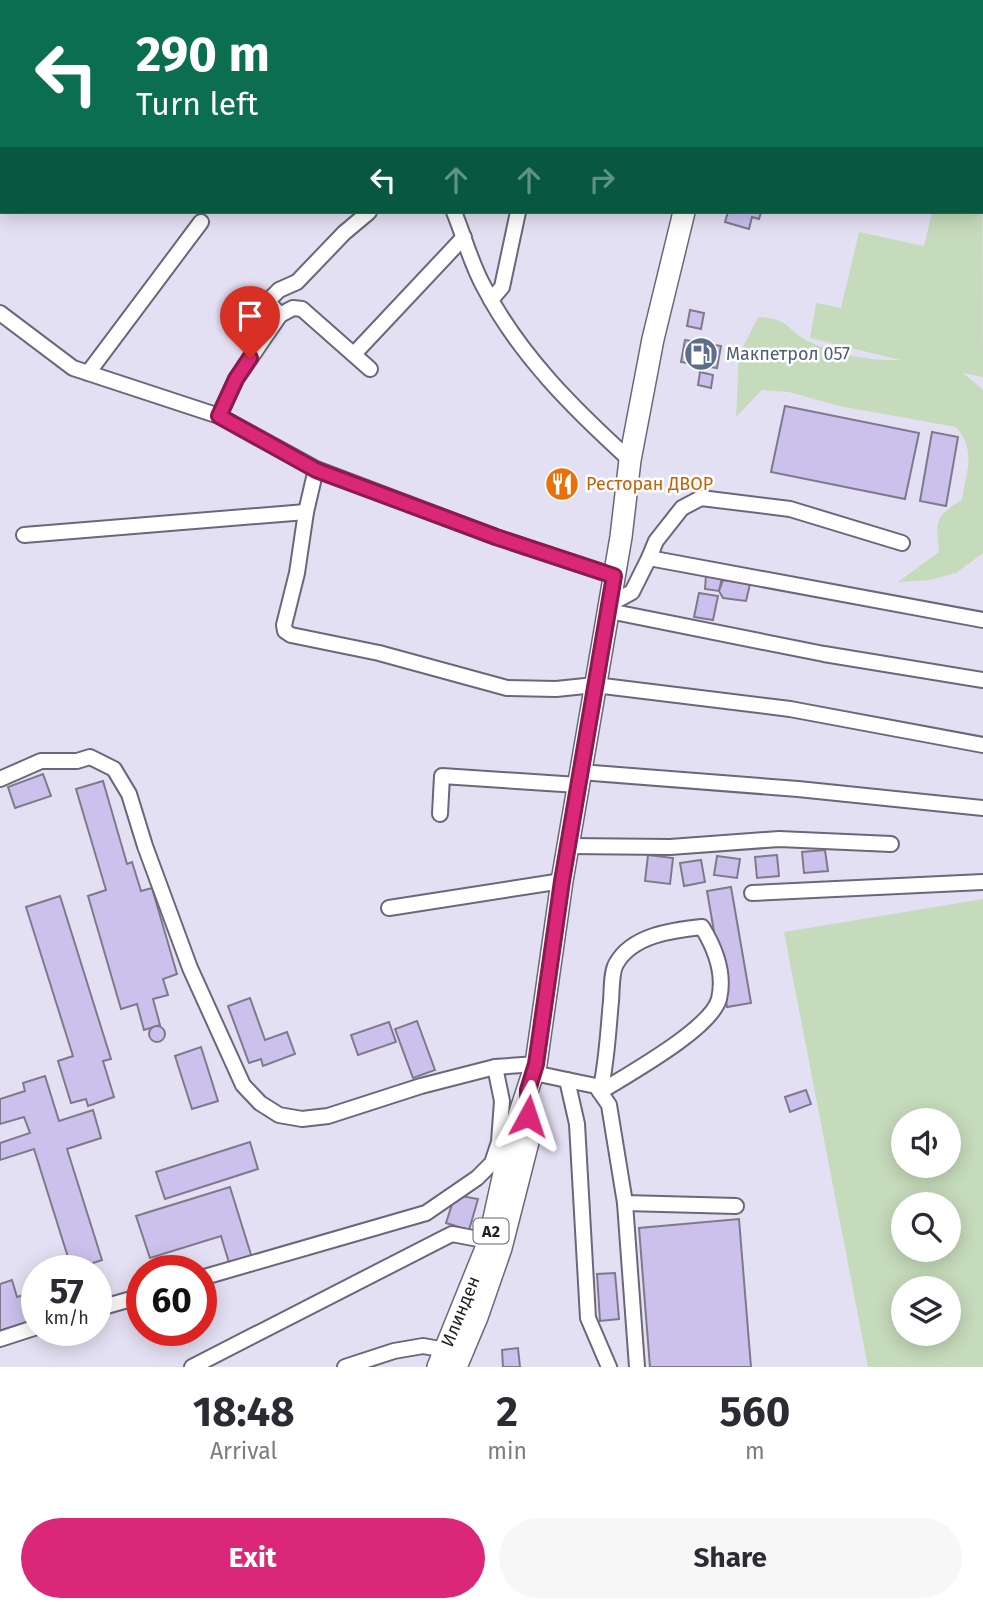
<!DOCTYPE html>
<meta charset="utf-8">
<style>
:root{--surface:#fff;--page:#f7f7f7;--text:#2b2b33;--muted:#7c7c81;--accent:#db2777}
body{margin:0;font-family:"Fira Sans",sans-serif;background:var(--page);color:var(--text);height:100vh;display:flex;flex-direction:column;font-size:26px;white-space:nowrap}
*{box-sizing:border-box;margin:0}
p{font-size:23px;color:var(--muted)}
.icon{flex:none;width:38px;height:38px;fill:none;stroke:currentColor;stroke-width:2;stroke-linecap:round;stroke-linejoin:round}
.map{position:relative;height:1367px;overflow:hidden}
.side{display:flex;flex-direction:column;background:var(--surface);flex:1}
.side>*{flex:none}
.banner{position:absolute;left:0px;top:0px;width:984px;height:214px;box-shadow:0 4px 18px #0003;background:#0b6e4f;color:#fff;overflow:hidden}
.controls{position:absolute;left:891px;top:1108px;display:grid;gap:14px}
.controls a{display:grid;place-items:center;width:70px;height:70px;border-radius:50%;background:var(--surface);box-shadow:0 4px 18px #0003;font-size:35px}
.speed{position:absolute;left:21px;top:1255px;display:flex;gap:14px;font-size:35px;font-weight:700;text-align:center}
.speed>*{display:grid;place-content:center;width:91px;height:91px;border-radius:50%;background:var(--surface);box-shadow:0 4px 18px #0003;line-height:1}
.speed small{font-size:18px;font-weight:400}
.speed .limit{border:10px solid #d22;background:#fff;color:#111}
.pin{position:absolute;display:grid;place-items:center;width:60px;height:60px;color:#fff;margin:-72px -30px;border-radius:50% 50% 50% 0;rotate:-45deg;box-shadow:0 0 7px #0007}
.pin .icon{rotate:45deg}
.me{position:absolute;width:77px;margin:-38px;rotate:5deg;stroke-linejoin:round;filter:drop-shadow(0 0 5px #0008)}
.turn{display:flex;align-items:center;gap:24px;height:147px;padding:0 21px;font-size:32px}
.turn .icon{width:91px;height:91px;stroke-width:2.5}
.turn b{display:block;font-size:49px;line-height:60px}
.lanes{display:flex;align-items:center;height:66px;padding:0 21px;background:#0003;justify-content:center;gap:35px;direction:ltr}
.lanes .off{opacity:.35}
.eta{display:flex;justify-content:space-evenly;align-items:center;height:119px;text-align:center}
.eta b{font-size:42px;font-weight:700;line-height:49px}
.button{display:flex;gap:14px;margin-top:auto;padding:14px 21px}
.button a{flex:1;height:80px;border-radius:42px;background:var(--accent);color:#fff;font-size:28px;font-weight:700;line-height:80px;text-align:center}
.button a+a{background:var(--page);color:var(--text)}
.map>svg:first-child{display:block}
.green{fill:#c6dbbb;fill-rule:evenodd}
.building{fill:#ccc1ec;stroke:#7e7a8b;stroke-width:2}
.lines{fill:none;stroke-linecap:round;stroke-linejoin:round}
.street-casing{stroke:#6b6778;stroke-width:18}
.primary-casing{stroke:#6b6778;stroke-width:24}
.street{stroke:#fff;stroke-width:14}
.primary{stroke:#fff;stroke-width:21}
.route-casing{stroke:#8e194d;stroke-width:18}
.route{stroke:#db2777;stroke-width:12}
.labels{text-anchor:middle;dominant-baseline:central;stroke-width:5;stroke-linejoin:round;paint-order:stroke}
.shield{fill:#fff;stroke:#636267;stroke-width:2}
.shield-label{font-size:16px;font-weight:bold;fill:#201f26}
.service-label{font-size:18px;fill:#4e5e75;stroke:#fff;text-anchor:start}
.food-label{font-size:18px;fill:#c56008;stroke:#fff;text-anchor:start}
.street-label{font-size:18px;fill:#201f26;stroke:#fff}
</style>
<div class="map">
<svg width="983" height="1367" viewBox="0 0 983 1367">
<rect width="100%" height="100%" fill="#e4e0f3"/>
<g class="green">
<path d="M982,34L983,377L963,373L983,390V553L956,573L930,580L898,582L939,552C936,522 934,516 962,500C966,472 977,451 956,427L839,406L789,392L762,390L736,417L739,355L758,317C791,318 785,330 810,342C837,355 869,361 900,360L810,338L816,303L841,308L859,232L924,246L932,212H982Z"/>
<path d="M983,899V1367H868L784,932ZM903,1120H948V1166H903ZM903,1204H948V1250H903ZM903,1288H948V1334H903Z"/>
</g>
<g class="building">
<path d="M728,212H761L759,219L752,217L749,229L725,222Z"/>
<path d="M690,310L704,313L701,329L687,326Z"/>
<path d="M685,340L721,346L717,368L681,362Z"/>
<path d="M700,372L713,375L711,388L698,385Z"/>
<path d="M785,406L919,433L905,499L771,472Z"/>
<path d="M932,432L958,437L946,506L920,501Z"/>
<path d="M706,575L722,578L719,591L705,589Z"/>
<path d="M723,580L750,584L746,601L723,598L719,591Z"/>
<path d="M699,593L718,596L713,620L694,617Z"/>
<path d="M43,774L51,796L15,808L8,787Z"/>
<path d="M103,781L127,864L132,862L141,891L152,888L177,974L163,979L168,995L153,999L160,1025L144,1030L137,1004L121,1009L88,896L106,890L76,789Z"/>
<path d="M825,850L828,871L804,873L802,852Z"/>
<path d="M648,855L673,858L670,884L645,881Z"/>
<path d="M777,855L779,876L757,878L755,857Z"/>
<path d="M717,856L740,859L737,878L714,875Z"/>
<path d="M701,860L705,882L684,886L680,863Z"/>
<path d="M731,887L751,1003L727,1007L707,891Z"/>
<path d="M60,896L111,1059L103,1061L114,1097L88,1106L86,1099L71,1103L58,1061L73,1056L26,907Z"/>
<path d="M250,998L265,1040L287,1032L295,1054L263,1066L261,1059L249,1063L228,1006Z"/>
<path d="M417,1021L435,1070L413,1078L395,1029Z"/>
<path d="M389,1022L396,1042L358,1055L351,1035Z"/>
<circle cx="157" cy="1034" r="8"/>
<path d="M201,1047L218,1101L192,1109L175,1056Z"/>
<path d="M45,1076L59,1121L93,1110L101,1138L67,1149L102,1260L72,1270L34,1149L0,1160V1143L30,1133L24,1117L0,1124V1099L25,1091L23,1083Z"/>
<path d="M806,1090L811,1104L790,1112L785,1097Z"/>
<path d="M250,1142L258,1169L165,1199L156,1172Z"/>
<path d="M230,1187L252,1258L230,1266L221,1236L150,1258L136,1216Z"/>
<path d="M455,1195L478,1199L469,1230L446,1223Z"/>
<path d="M739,1219L751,1367H650L639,1228Z"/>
<path d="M615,1273L619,1319L600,1321L597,1274Z"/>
<path d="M12,1280L17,1297L37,1291V1319L0,1331V1284Z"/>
<path d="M518,1348L520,1367H503L502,1350Z"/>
</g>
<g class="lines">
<g class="street-casing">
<g id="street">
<path d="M529,2V0"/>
<path d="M816,2L817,0"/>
<path d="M454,212C464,236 471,264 484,287C519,355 574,409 630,460"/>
<path d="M491,300L502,287L518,212"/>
<path d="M0,313L73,368L219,416L316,469L496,537L614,576"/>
<path d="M280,315L271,305L269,300L279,290L297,282L344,233L369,212"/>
<path d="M354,354L464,237"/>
<path d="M88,373L201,222"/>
<path d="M219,416L236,379L280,315L293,308L302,309L370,369"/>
<path d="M316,469L306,512L297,573L284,625L285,631L291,635L379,653L507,688L556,689L595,685L790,709L983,745"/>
<path d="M24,535L306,512"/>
<path d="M649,558L656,541L682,508L701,498L790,509L902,543"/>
<path d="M610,604L632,592L649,558L983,620"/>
<path d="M609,611L824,654L983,680"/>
<path d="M580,772L798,789L983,808"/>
<path d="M0,779L41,761H77L90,757L114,769L129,794L145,846L190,968L243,1085L260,1103L279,1115L302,1119L328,1116L421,1086L495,1067L536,1064"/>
<path d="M440,814L442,776L578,785"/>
<path d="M568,846L670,847L779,839L891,844"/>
<path d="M752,893L983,882"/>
<path d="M389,908L562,881"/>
<path d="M702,927C715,948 725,974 719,999C711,1029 627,1075 600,1092C607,1062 608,1032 611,1001C612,990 611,973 616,964C632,935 673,930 702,927Z"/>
<path d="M534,1073L567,1080L577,1124L588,1318L609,1367"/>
<path d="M567,1080L596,1086L609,1105L625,1203L736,1206"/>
<path d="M625,1203L637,1367"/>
<path d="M201,1278L426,1213L477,1178L492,1163L499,1142L502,1101L495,1067"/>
<path d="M96,1309L142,1296"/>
<path d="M0,1339L37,1327"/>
<path d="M192,1367L442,1239L452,1234L489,1241"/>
<path d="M345,1367L394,1351L423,1346L446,1350"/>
</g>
</g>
<g class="primary-casing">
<g id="primary">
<path d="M745,2L746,0"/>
<path id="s1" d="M438,1367L489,1241L512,1137L536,1064L562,881L621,537L630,460L653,339L684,212"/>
<path d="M456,1367L477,1317L501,1248L528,1142V1109"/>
</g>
</g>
<use href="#street" class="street"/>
<use href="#primary" class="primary"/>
</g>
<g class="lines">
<g class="route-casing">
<path id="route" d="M250,358L236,379L219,416L316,470L496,537L614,576L562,881L536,1064L528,1090V1116"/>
</g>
<use href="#route" class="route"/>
</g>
<defs>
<g id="fuel-disc" transform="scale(1.75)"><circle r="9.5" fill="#5c6f8a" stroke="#fff"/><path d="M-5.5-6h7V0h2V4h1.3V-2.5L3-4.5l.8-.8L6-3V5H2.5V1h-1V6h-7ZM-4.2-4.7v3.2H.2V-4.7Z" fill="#fff"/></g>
<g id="restaurant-disc" transform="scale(1.75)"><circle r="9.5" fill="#e8710a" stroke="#fff"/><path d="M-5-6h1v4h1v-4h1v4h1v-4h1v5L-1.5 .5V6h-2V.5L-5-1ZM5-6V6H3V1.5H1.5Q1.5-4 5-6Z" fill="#fff"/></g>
</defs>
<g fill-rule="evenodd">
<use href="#fuel-disc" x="701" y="354"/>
<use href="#restaurant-disc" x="562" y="484"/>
</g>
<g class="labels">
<rect class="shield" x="473.5" y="1218.5" width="35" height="25" rx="5"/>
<g class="shield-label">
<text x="491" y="1231">A2</text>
</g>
<g class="service-label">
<text x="726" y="354">Макпетрол 057</text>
</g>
<g class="food-label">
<text x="586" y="484">Ресторан ДВОР</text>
</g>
<g class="street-label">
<text stroke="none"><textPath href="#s1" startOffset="60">Илинден</textPath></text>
</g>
</g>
</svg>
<div class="controls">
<a><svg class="icon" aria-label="sound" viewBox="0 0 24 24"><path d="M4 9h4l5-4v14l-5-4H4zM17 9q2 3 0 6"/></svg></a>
<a><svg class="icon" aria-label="search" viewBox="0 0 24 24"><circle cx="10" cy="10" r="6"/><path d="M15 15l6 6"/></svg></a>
<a><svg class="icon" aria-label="layers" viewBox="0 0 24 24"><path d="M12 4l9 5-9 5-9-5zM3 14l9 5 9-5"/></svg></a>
</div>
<div class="speed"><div>57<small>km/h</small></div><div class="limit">60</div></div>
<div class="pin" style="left:250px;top:358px;background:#d93025"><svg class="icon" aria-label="arrive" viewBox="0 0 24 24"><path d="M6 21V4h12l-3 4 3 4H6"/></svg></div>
<svg class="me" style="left:528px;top:1116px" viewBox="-20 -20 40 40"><path d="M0-17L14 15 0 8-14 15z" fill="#db2777" stroke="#fff" stroke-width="4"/></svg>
<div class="banner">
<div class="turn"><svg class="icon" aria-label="left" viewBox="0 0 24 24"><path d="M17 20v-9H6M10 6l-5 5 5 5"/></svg><div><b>290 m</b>Turn left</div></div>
<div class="lanes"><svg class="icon" aria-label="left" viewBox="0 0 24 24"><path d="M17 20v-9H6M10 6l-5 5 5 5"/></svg><svg class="icon off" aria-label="ahead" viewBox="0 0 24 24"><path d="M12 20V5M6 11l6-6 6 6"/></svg><svg class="icon off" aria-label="ahead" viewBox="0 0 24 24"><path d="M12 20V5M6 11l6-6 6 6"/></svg><svg class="icon off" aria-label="right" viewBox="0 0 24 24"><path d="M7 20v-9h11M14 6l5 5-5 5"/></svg></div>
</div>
</div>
<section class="side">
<div class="eta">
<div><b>18:48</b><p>Arrival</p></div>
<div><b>2</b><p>min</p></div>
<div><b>560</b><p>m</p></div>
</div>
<div class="button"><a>Exit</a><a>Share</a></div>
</section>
